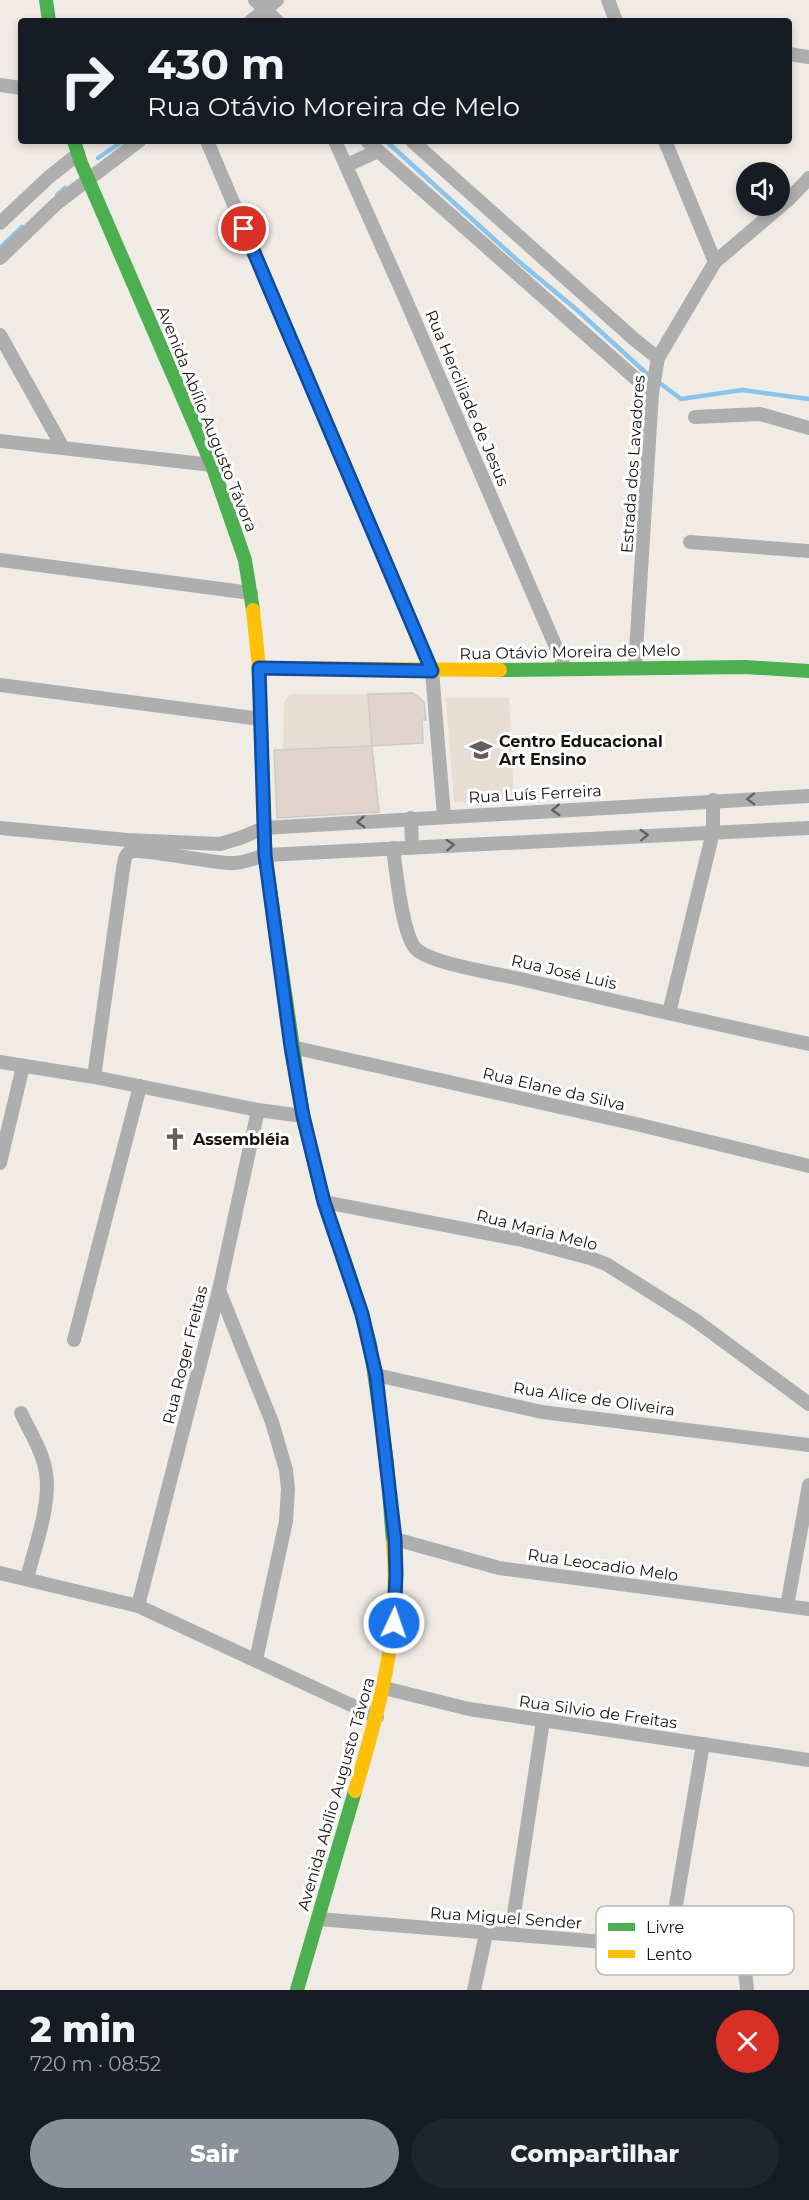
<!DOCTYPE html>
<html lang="pt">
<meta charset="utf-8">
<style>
:root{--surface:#171b24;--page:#20242c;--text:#f1f3f6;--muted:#9ea1a6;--accent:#8c9099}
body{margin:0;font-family:Montserrat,sans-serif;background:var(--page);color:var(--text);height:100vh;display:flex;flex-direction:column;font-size:22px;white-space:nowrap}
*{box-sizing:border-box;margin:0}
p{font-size:20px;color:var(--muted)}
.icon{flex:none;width:33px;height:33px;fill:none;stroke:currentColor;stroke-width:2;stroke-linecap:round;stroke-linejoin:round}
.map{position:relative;height:1990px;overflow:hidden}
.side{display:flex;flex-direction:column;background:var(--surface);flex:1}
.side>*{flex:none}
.guide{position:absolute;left:18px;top:18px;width:774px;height:126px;border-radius:6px;box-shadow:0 3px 9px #0003;background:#171b24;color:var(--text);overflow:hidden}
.buttons{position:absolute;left:736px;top:162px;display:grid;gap:12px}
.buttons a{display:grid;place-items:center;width:54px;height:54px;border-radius:50%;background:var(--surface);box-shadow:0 3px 9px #0003;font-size:30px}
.pin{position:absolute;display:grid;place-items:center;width:51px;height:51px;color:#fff;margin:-26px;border:3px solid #fff;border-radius:50%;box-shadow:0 2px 6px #0007}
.me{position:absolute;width:66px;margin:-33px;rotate:3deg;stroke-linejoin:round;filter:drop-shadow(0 0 4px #0008)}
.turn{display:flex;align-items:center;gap:21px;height:126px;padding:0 30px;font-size:27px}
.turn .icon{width:78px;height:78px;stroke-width:2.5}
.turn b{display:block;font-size:42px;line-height:51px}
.round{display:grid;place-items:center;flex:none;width:63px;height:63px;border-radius:32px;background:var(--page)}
.headline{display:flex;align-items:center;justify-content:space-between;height:102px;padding:0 30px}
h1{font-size:36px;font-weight:800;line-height:45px}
.primary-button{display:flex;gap:12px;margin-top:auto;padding:12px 30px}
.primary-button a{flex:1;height:69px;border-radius:36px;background:var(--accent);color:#fff;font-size:24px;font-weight:800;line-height:69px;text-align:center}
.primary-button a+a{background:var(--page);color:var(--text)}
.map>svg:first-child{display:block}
.built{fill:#e7ddd2}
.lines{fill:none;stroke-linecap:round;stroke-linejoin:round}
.stream{stroke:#8ac4ea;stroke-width:4.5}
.building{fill:#e1d4cd;stroke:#cfc9c6;stroke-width:1.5}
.street{stroke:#afaeaf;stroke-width:14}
.fast{stroke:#4caf50;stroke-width:14}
.slow{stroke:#ffc107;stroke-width:14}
.oneway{stroke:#636160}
.route-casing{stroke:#114b97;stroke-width:15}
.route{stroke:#1a73e8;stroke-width:10}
.labels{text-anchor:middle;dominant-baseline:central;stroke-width:6;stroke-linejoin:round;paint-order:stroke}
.street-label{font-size:16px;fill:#171410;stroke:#fff}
.poi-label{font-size:16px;font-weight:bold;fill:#171410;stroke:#fff;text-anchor:start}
.key{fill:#fff;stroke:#b9b8b7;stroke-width:1.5}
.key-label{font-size:16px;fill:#171410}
</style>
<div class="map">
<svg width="809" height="1990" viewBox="0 0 809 1990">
<rect width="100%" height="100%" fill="#f1ebe6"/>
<g class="built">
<path d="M290,694H368L372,746L283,749L284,702Z"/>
<path d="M509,698L514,802H454L446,698Z"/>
</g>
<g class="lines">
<g class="stream">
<path d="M386,141L517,260L577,310L645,372L681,399L742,390L809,399"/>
<path d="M98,158L123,141"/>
<path d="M57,195L65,188"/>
<path d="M0,248L22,227"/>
</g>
</g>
<g class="building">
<path d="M413,693L424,702L426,720H422L423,743L372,746L368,694Z"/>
<path d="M372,746L379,812L277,818L274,750Z"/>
</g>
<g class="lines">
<g class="street">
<path d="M255,0L277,21"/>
<path d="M608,0L616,21"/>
<path d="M251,21L277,0"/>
<path d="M789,54L809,57"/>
<path d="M0,85L21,88"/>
<path d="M207,141L432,671L444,816"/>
<path d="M335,141L405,298L565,668"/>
<path d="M367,141L652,393"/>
<path d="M412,141L635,340L658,358"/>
<path d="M665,141L715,262"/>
<path d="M347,165L378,151"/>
<path d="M0,223L49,177L78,154"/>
<path d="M0,258L56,204L139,141"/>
<path d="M0,335L63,448"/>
<path d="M695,417L760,414L809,428"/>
<path d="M0,441L212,465"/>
<path d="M690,542L809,551"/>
<path d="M0,560L251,593"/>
<path d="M635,667L652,393L658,358L715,262L789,199L809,178"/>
<path d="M0,685L261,719"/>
<path d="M411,818L412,847"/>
<path d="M0,828L127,840L220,844L240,838L264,828L809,796"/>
<path d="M393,848C396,870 402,935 416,949C430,963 494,973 516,978C614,1001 711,1023 809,1044"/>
<path d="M669,1013L713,832V800"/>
<path d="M292,1047L636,1124L809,1166"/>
<path d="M0,1062L94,1077L258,1110L303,1116"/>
<path d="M94,1077L123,869C124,864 124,855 130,852C140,847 214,864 233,863C244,863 255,858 265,855L809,828"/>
<path d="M0,1163L23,1066"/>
<path d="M324,1202L522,1240L590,1258L606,1264L695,1320L809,1404"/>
<path d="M219,1290L272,1422L286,1470L288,1489L286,1521L256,1660"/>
<path d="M74,1340L140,1086"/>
<path d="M376,1375L542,1412L809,1445"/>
<path d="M21,1413C30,1432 43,1452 46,1473C51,1504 35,1547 27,1578"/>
<path d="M395,1539L499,1568L809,1609"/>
<path d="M0,1573L138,1606L377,1717"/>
<path d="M138,1606L219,1290L258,1110"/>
<path d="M787,1606L809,1485"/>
<path d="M384,1688L469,1709L809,1760"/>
<path d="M318,1919L727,1952C745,1957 746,1974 747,1990"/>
<path d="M511,1934L543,1721"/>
<path d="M669,1947L703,1744"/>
<path d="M474,1990L486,1934"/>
</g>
<g class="fast">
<path d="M46,0L49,21"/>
<path d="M74,141L81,163L212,465L245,560L253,610"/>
<path d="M500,670L745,667L809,671"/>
<path d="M264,818L265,855L303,1116L324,1202L349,1273L370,1344L387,1463L393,1543"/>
<path d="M297,1990L355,1791"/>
</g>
<g class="slow">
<path d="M253,610L259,668L264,818"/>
<path d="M259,668L500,670"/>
<path d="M355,1791C380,1706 401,1633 393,1543"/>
</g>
</g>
<defs><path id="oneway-chevron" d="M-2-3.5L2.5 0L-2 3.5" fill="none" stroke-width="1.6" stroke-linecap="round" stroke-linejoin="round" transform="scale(1.5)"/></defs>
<g class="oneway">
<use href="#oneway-chevron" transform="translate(751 799) rotate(178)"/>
<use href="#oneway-chevron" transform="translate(556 810) rotate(177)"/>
<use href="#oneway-chevron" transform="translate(361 822) rotate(176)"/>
<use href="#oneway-chevron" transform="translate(644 835) rotate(-3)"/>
<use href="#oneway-chevron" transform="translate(450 845) rotate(-3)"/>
</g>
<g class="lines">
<g class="route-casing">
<path id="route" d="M244,229L432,671L259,668L265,855L291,1047L303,1116L324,1202L362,1314L376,1375L395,1539L396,1574L394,1623"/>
</g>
<use href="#route" class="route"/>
</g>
<defs>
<g id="school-bare" transform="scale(1.8)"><path d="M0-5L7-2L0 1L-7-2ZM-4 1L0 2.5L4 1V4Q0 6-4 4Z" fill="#635f5b" stroke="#fff" stroke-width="2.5" paint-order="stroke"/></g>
<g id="church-bare" transform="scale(1.8)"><path d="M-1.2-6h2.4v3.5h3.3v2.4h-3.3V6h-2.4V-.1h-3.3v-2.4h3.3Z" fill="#635f5b" stroke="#fff" stroke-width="2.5" paint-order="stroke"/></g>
</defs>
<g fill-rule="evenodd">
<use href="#school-bare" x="481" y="750"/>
<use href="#church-bare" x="175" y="1139"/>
</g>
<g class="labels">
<g class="street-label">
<text transform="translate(467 398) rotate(67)">Rua Herciliade de Jesus</text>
<text transform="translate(207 419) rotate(68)">Avenida Abílio Augusto Távora</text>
<text transform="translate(633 464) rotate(-86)">Estrada dos Lavadores</text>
<text transform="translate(570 652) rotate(-1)">Rua Otávio Moreira de Melo</text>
<text transform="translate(535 794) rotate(-3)">Rua Luís Ferreira</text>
<text transform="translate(564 972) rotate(13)">Rua José Luis</text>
<text transform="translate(554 1089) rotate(13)">Rua Elane da Silva</text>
<text transform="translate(537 1230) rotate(14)">Rua Maria Melo</text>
<text transform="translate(185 1355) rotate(-76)">Rua Roger Freitas</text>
<text transform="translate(594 1399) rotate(8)">Rua Alice de Oliveira</text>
<text transform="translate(603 1565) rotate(8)">Rua Leocadio Melo</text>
<text transform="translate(598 1712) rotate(8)">Rua Silvio de Freitas</text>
<text transform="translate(336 1794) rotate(-74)">Avenida Abílio Augusto Távora</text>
<text transform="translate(506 1918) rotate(4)">Rua Miguel Sender</text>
</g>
<g class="poi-label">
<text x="499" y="741">Centro Educacional<tspan x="499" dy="18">Art Ensino</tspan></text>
<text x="193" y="1139">Assembléia</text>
</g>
</g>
<rect x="596" y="1906" width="198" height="69" rx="9" class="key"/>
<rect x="608" y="1923" width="27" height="8" fill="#4caf50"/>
<rect x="608" y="1950" width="27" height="8" fill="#ffc107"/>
<g class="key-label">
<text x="646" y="1933">Livre</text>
<text x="646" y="1960">Lento</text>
</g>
</svg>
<div class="buttons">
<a><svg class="icon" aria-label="sound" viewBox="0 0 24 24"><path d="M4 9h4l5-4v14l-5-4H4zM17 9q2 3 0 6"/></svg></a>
</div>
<div class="pin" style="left:244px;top:229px;background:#d93025"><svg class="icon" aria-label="arrive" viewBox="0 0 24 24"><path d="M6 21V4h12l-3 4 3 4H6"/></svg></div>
<svg class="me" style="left:394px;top:1623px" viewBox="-20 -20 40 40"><circle r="17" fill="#1a73e8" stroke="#fff" stroke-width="3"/><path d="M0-11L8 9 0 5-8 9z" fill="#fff"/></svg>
<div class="guide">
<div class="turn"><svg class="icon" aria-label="right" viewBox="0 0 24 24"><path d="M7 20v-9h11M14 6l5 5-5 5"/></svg><div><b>430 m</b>Rua Otávio Moreira de Melo</div></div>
</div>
</div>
<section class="side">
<div class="headline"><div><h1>2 min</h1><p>720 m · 08:52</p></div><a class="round" style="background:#d93025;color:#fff"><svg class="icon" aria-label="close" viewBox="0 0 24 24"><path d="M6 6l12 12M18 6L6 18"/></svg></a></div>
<div class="primary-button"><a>Sair</a><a>Compartilhar</a></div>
</section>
